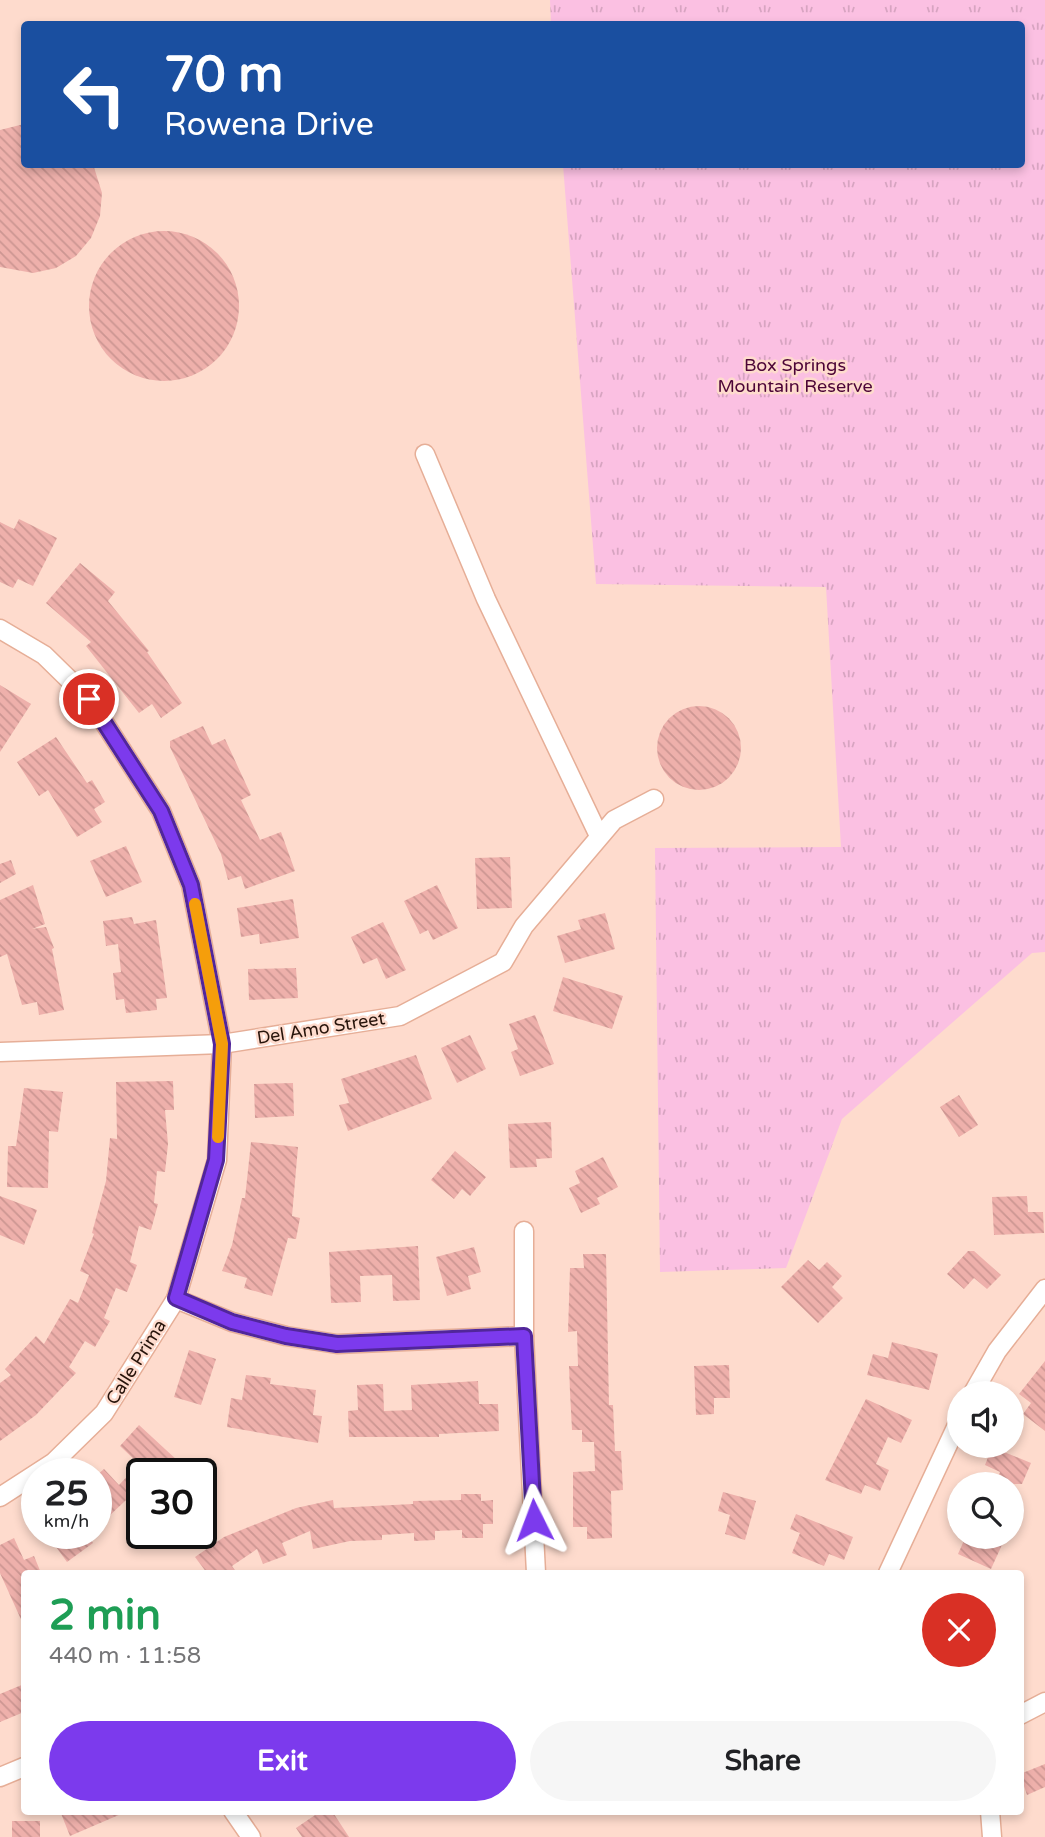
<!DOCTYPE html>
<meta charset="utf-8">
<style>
:root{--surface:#fff;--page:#f6f6f6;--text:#202124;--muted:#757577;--accent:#7c3aed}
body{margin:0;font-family:"Varela Round",sans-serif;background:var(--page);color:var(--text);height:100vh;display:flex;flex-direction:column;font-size:26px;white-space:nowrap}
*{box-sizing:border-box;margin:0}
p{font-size:23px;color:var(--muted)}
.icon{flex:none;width:38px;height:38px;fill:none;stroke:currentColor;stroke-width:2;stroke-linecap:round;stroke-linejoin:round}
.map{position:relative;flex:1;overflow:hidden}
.details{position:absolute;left:21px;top:1570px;width:1003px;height:245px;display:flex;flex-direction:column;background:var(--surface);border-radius:7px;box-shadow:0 4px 10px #0003}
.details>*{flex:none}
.top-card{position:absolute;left:21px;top:21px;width:1004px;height:147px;border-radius:7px;box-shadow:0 4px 10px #0003;background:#1a4fa0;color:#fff;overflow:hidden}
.controls{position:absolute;left:947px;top:1381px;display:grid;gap:14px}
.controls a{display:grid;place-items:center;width:77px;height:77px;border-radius:50%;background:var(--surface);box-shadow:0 4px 10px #0003;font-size:35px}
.speed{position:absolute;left:21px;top:1458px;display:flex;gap:14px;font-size:35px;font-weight:700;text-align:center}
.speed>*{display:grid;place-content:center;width:91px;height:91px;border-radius:50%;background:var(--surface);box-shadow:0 4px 10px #0003;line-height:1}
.speed small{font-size:18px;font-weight:400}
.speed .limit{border:4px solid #111;border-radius:10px;background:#fff;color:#111}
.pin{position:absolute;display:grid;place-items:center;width:60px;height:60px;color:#fff;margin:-30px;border:4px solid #fff;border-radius:50%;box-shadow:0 2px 7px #0007}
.me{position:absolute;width:77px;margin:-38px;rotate:357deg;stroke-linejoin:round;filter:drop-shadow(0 0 5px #0008)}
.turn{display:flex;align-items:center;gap:24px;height:147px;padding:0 28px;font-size:32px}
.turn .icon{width:91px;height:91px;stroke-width:2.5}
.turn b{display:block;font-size:49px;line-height:60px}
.round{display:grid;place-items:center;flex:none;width:74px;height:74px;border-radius:37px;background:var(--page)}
.headline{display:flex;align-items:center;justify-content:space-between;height:119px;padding:0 28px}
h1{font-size:42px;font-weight:700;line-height:52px;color:#1e9e55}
.button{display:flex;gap:14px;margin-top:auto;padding:14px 28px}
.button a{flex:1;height:80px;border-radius:42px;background:var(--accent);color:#fff;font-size:28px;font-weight:700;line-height:80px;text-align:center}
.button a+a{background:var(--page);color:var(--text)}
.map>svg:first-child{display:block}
.park{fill:url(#park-tufts)}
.building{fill:url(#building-back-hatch)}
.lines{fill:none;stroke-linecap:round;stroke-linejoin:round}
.minor-casing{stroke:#e6ae97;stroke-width:21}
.minor{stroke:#fff;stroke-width:18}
.route-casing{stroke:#51269a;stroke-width:18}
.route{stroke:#7c3aed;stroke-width:12}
.slow{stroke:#f59e0b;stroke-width:12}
.labels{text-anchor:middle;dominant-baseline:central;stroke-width:5;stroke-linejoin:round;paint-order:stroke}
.park-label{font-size:18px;fill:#4c0437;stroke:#fedbcd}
.street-label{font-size:18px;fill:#27140b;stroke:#fedbcd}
</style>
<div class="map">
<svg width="1045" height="1837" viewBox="0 0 1045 1837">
<defs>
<pattern id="park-tufts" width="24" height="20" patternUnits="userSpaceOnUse" patternTransform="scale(1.75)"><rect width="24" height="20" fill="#fbc0e2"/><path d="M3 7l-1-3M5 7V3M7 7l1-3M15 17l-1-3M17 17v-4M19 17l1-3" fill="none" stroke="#d7a4c1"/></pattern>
<pattern id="building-back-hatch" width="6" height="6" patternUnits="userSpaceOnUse" patternTransform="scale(1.75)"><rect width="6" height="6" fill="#eeb0ab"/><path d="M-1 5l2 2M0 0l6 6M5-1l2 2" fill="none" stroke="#cc9692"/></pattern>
</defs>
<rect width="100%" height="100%" fill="#fedbcd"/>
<path class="park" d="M550,0H1045V952L1032,953L842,1119L786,1268L660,1272L655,848L841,847L826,587L596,584L563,165L1022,164V24H551Z"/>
<g class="building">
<path d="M24,124V164H93L102,193L100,216L91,238L76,256L56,268L33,273L0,267V130Z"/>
<circle cx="164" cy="306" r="75"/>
<path d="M19,519L57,538L33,586L18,579L13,588L0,582V522L14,529Z"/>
<path d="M80,563L115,592L108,601L149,651L147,652L182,703L161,718L152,704L139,713L86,646L91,642L46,603Z"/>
<path d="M0,685L31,704L0,752Z"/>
<circle cx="699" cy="748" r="42"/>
<path d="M203,726L212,745L225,739L251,795L241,800L260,840L281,832L295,871L245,889L241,876L228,880L221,854L170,747V741Z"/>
<path d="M56,737L87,783L92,780L105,802L94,809L102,822L77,837L48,790L39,796L17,762Z"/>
<path d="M126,846L142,882L106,897L90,861Z"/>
<path d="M510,857L512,908L477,909L475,858Z"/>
<path d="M11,860L16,874L0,883V864Z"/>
<path d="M33,885L45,924L32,929L46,927L54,948L52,949L64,1010L39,1015L37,1002L22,1005L7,954L0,957V900Z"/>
<path d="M437,885L458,928L433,940L428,930L420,934L404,901Z"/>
<path d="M293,899L299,938L260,944L259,934L241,937L237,908Z"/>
<path d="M605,913L615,949L565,963L557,936L581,929L578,920Z"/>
<path d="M132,917L134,924L156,920L167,998L156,999L157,1010L126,1013L124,999L116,1000L113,973L121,972L118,944L106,946L103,921Z"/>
<path d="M383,922L406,970L386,979L377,958L363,964L351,937Z"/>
<path d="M296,968L298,998L249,1000L248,969Z"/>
<path d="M563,977L623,996L612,1029L553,1011Z"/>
<path d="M535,1015L554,1064L520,1076L511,1052L518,1049L509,1024Z"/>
<path d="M470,1035L486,1069L457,1083L441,1048Z"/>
<path d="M416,1055L432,1099L348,1131L339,1105L349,1103L341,1079Z"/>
<path d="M173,1081L174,1110H165L168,1144L165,1172L157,1171L154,1203L158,1204L151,1230L139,1226L130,1262L137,1265L127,1292L116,1288L104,1318L110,1321L95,1347L85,1341L69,1367L76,1373L36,1415L0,1441V1383L11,1375L5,1369L36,1336L44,1344L70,1299L78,1303L89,1275L80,1271L94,1234L92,1233L106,1181L110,1138L117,1139L116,1082Z"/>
<path d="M293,1083L294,1116L255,1118L254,1084Z"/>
<path d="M24,1088L63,1092L58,1132L49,1131L48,1188L7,1187L8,1146H16Z"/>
<path d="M959,1095L978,1125L959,1137L940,1107Z"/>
<path d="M551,1122L552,1158L536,1159L537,1167L510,1168L508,1124Z"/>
<path d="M251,1142L298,1147L292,1216L300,1218L296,1239L288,1238L272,1296L244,1288L247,1278L222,1271L232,1245L242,1198H245Z"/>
<path d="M455,1151L486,1177L470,1196L462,1189L454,1199L431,1180Z"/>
<path d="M603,1157L618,1187L597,1198L600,1204L581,1213L569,1188L580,1183L575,1171Z"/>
<path d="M0,1196L37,1210L24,1245L0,1235Z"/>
<path d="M1027,1196L1028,1212H1043L1044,1233L994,1235L992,1197Z"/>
<path d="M418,1246L420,1300L393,1301L392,1275L360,1276L361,1302L331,1303L329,1252Z"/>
<path d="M474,1247L481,1272L468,1276L471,1289L447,1296L436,1257Z"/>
<path d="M968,1251H974L1001,1275L987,1289L974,1278L964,1289L947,1274Z"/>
<path d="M583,1254H606L609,1405H613L615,1451H621L623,1490L611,1491L612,1538L587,1539V1527H573V1472L595,1471L594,1442H582V1430H572L570,1392L569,1366H578L577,1331L568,1332L570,1268H584Z"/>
<path d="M808,1260L819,1270L827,1262L842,1276L832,1287L843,1298L818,1323L781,1287Z"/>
<path d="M892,1342L938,1354L929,1390L867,1375L873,1354L888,1358Z"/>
<path d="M189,1350L216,1359L201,1405L174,1397Z"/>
<path d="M1045,1361V1431L1023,1414L1031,1403L1019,1394Z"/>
<path d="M729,1365L730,1398H714V1414L696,1415L694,1366Z"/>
<path d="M246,1375L271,1378L270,1384L316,1390L313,1415L322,1416L318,1443L227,1427L231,1398L242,1400Z"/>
<path d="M478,1381L479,1404H498L499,1431L439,1434V1437H349L348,1411L358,1410L357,1385L383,1384L384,1411L412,1410L411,1385Z"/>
<path d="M866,1399L912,1420L901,1443L888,1437L876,1464L889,1470L880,1491L865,1485L861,1494L825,1480Z"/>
<path d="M139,1425L178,1461L166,1474H142V1485L107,1518L96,1507V1476L104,1469L119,1485L139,1464L120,1446Z"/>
<path d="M992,1447L1031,1463L1022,1484H995L1000,1472L985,1465Z"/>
<path d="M723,1492L756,1501L745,1540L725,1534L730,1515L718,1511Z"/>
<path d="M461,1494H481V1501L493,1500V1524H483V1538H462V1530L435,1531V1540L414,1541V1533L382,1535V1540L350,1541L313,1549L310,1531L282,1543L287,1555L263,1564L257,1549L232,1566L237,1573H207L195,1557L224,1537L296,1508L333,1500L334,1508L413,1504V1501L461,1500Z"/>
<path d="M796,1514L853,1537L844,1560L829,1554L824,1566L792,1553L800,1533L790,1529Z"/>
<path d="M46,1533H85L93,1543L67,1562Z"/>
<path d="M966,1536H1006L991,1569L958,1554Z"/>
<path d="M14,1538L24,1560L34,1556L41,1573H24V1626L0,1573V1545Z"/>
<path d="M24,1684V1712L0,1722V1694Z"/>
<path d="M1045,1764V1787L1027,1795L1020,1774Z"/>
<path d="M60,1811H128L70,1836Z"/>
<path d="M321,1811H332L349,1837H302L296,1828Z"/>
<rect x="12" y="1821" width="28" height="16"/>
</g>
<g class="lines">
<g class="minor-casing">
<g id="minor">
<path d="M425,454L486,599L599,836"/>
<path d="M0,629L44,655L89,699L161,811L191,885L222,1044L217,1160L176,1299L104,1413L54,1462L0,1497"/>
<path d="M0,1052L222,1044L400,1016L503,962L524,926L614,820L654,799"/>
<path d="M524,1231V1336L536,1573"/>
<path d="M176,1299L232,1322L286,1336L337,1344L524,1336"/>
<path d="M973,1393L997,1351L1045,1289"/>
<path d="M888,1573L959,1421"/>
<path d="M1020,1715L1045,1702"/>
<path d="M0,1777L24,1767"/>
<path d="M233,1811L251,1837"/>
<path d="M990,1811L992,1837"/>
</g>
</g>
<use href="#minor" class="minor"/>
</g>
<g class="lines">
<g class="route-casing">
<path id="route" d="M89,699L161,811L191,885L222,1044L216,1160L176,1298L232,1322L286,1336L337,1344L524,1336L534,1520"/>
</g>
<use href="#route" class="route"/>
<path class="slow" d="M195,904L222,1044L218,1137"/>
</g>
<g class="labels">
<g class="park-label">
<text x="795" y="365">Box Springs<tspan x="795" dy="21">Mountain Reserve</tspan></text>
</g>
<g class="street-label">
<text transform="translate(321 1028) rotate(-9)">Del Amo Street</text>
<text transform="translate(136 1362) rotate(-58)">Calle Prima</text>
</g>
</g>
</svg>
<div class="controls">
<a><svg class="icon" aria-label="sound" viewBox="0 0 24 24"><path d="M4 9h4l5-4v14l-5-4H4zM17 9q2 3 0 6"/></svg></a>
<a><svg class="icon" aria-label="search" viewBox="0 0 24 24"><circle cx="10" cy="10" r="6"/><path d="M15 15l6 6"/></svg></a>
</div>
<div class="speed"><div>25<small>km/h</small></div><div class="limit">30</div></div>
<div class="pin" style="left:89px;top:699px;background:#d93025"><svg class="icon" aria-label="arrive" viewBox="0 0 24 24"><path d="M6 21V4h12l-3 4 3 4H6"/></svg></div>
<svg class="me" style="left:534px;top:1520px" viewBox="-20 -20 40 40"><path d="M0-17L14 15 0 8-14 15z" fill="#7c3aed" stroke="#fff" stroke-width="4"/></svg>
<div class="top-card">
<div class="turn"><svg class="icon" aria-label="left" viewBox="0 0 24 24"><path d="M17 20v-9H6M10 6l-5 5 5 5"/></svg><div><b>70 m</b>Rowena Drive</div></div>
</div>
<section class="details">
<div class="headline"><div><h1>2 min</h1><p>440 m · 11:58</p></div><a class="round" style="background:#d93025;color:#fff"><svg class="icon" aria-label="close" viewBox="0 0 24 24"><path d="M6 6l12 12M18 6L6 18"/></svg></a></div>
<div class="button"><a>Exit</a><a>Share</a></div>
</section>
</div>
